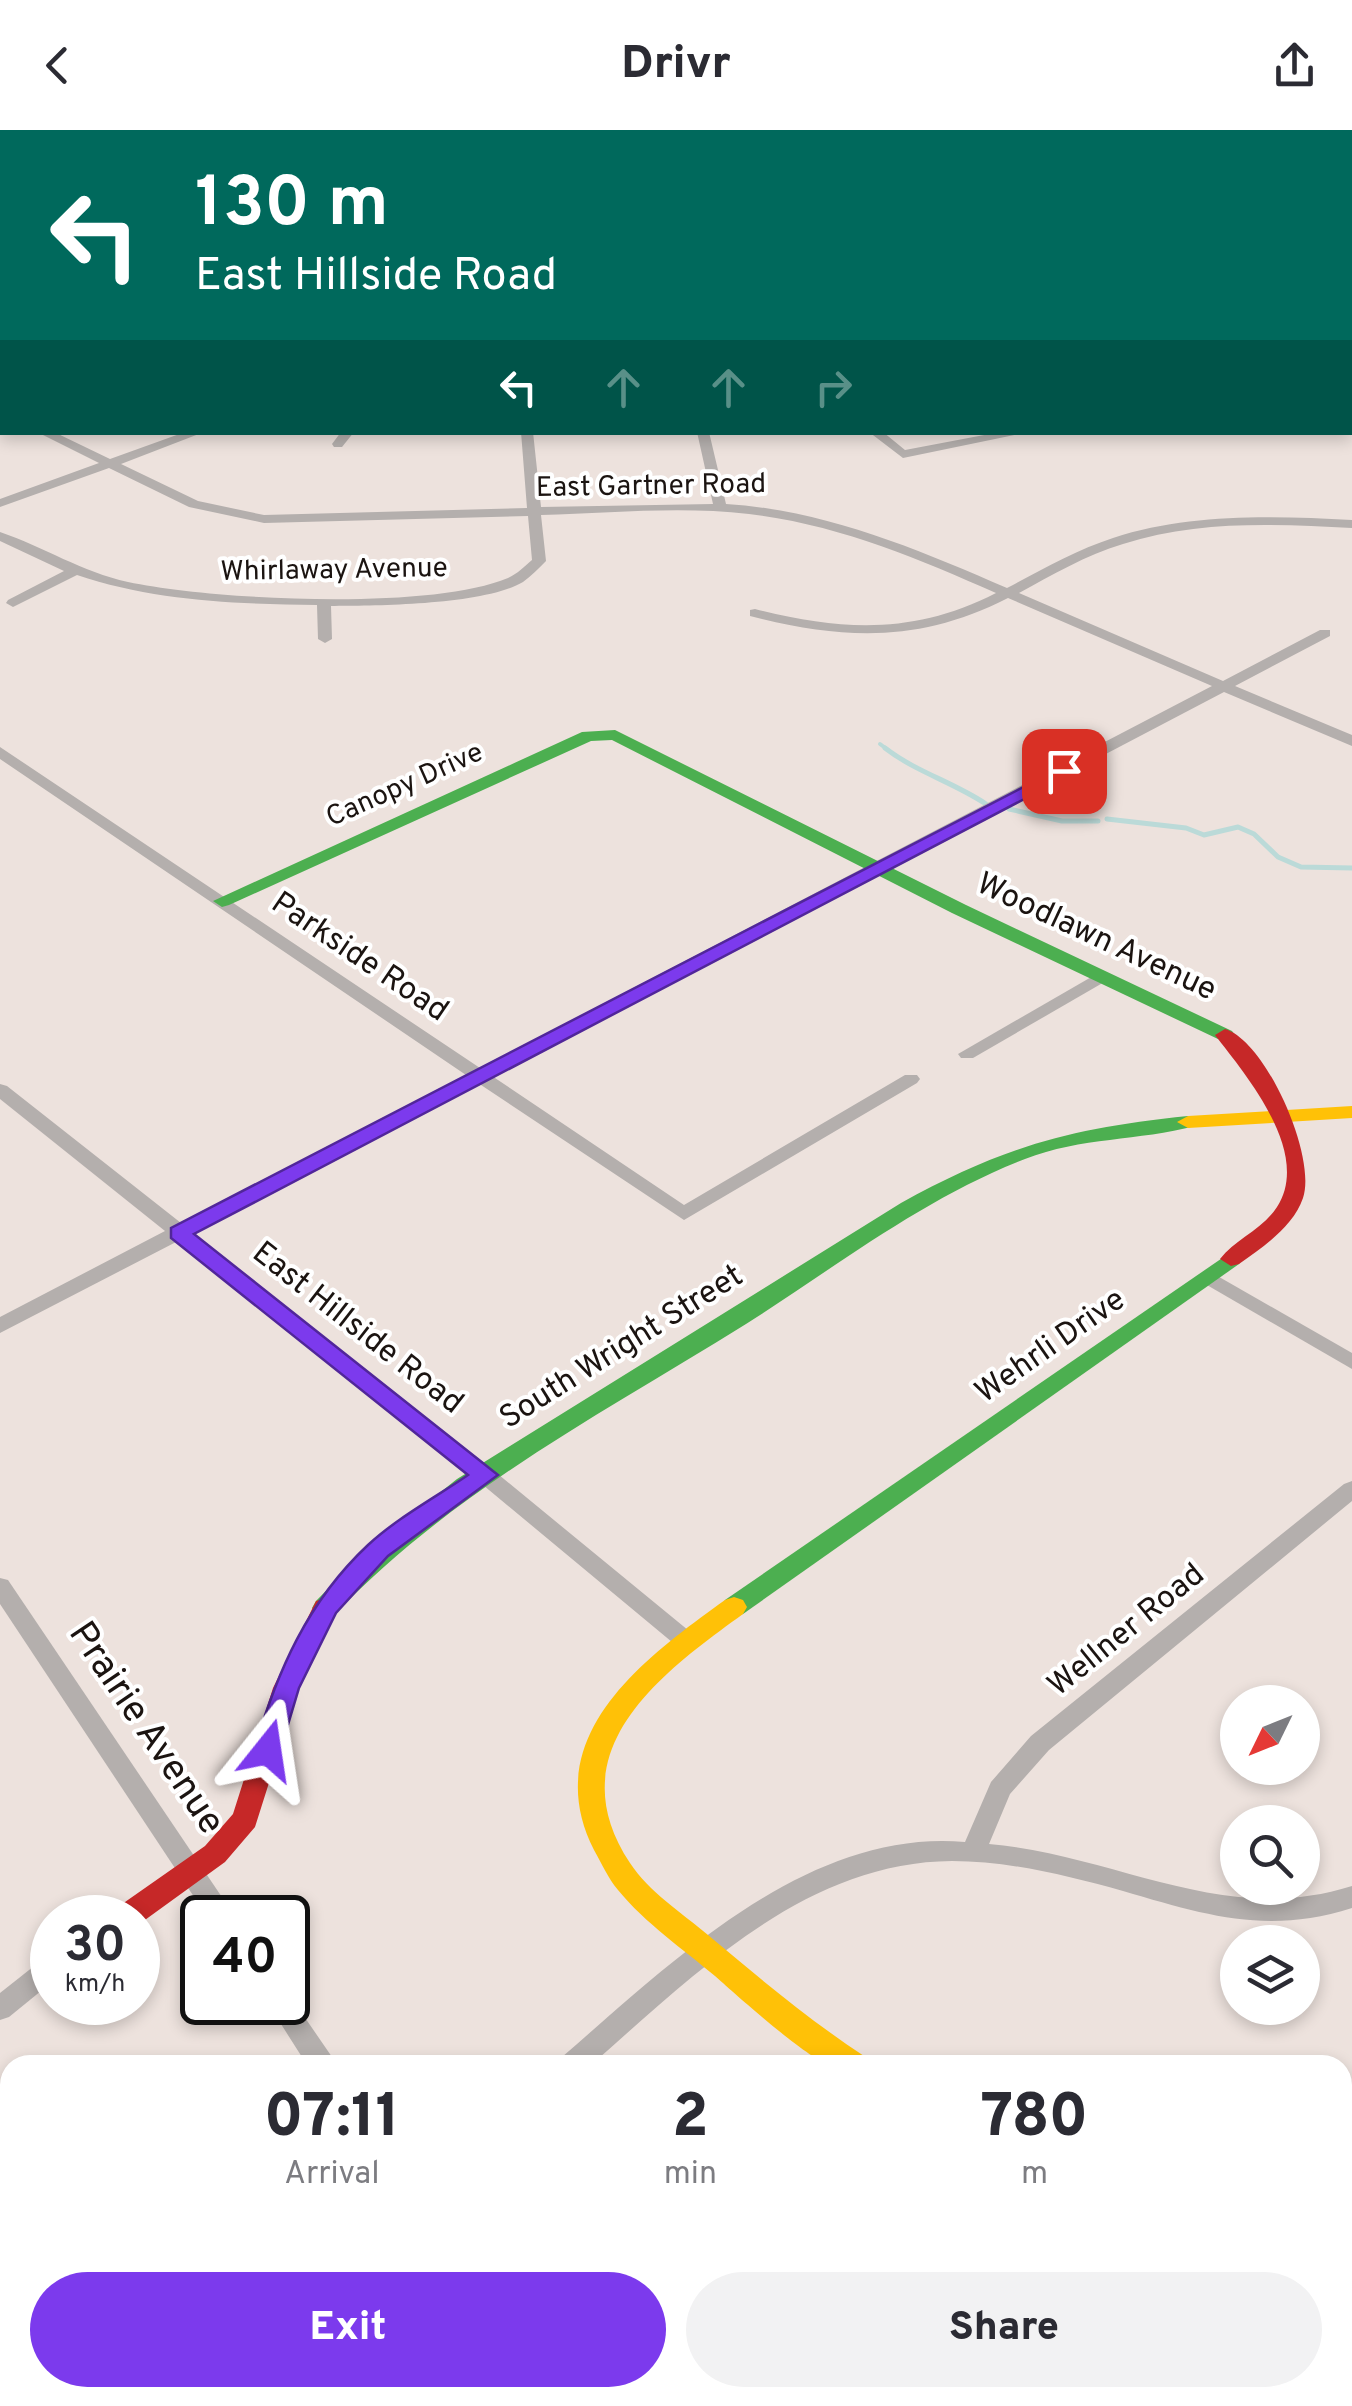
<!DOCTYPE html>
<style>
:root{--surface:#fff;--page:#f2f2f3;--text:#2b2b33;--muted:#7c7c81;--accent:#7c3aed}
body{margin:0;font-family:Overpass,sans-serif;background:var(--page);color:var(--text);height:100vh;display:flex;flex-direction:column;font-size:38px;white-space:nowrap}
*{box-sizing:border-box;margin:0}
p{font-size:32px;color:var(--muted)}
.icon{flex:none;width:55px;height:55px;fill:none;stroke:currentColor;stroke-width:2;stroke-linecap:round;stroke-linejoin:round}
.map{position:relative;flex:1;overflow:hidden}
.panel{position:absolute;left:0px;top:1925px;width:1352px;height:352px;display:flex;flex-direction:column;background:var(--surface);border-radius:30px 30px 0 0;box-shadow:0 5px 15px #0003}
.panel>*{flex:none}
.guide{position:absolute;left:0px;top:0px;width:1352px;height:305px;box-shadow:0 5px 15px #0003;background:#00695c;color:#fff;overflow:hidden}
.needle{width:65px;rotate:227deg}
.controls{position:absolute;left:1220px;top:1555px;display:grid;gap:20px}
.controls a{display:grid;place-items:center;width:100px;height:100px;border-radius:50%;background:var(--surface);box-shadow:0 5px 15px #0003;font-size:50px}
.speed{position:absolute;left:30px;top:1765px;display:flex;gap:20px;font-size:50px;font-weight:700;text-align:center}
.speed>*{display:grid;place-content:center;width:130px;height:130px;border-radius:50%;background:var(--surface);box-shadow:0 5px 15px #0003;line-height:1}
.speed small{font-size:25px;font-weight:400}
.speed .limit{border:5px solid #111;border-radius:15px;background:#fff;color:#111}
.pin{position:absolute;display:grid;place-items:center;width:85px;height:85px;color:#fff;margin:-42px;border-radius:20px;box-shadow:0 5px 15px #0006}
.me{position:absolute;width:110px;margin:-55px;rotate:15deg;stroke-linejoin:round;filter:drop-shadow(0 0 8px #0008)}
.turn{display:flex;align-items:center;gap:35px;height:210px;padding:0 30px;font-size:45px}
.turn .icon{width:130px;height:130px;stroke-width:2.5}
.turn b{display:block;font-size:70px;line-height:85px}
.lanes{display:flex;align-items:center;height:95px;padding:0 30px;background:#0003;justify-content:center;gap:50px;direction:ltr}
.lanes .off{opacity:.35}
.eta{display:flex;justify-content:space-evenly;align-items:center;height:170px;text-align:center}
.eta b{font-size:60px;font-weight:800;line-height:70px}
.action{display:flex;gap:20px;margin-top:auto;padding:20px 30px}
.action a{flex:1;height:115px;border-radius:60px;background:var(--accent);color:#fff;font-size:40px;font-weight:800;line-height:115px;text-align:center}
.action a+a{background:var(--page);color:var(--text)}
header{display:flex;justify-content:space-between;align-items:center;height:130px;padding:0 30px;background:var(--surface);font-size:45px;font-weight:800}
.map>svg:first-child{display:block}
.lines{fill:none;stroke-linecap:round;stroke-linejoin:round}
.stream-far1{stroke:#bbdad8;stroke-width:4}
.stream{stroke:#bbdad8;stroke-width:5}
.street{fill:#b4afad;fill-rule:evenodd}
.fast{fill:#4caf50;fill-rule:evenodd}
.slow{fill:#ffc107;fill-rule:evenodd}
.jam{fill:#c62828;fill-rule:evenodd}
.route{fill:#7c3aed;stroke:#51269a;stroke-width:2.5}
.labels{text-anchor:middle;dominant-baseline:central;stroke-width:8;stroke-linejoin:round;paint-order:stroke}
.far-street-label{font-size:28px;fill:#1b1411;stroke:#fff}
.street-label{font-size:32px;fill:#1b1411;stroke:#fff}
.near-street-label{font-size:38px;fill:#1b1411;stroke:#fff}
</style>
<header><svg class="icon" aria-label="back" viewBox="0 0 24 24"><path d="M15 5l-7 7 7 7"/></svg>Drivr<svg class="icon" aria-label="share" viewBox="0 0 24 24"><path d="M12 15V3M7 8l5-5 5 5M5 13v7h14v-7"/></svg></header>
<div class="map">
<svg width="1352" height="2276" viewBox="0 0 1352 2276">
<rect width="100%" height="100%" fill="#ede2dd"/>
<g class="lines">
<path class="stream-far1" d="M880,614L888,620"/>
<g class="stream">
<path d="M885,618C916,642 953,652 986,674"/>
<path d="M1009,679L1062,691H1098"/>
<path d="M1107,689L1186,698L1204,705L1238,697L1254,704L1278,727L1301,737L1352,738"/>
</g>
<g class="street">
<path d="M16,0H26L27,2H17Z"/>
<path d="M218,0H229L231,2H220Z"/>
<path d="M354,0L356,2L329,1L330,0Z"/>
<path d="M621,0H634L636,2H624Z"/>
<path d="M979,0H989L991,2H981Z"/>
<path d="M1037,0H1107L1109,2H1035Z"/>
<rect x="1350" y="79" width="2" height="17"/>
<rect x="0" y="148" width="2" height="6"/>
<path d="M1350,231L1352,232V242L1350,241Z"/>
<path d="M0,278L2,279V287L0,286Z"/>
<path d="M37,302H54L110,329L185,302H204L121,334L198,371L264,385L527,378L521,302H533L541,377L713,374L697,302H709L726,374C825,380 917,419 1007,458C1041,440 1076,420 1113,408C1190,383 1272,386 1352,390V398C1276,394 1197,390 1123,414C1086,425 1052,445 1019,463L1223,551L1320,500H1330V506L1235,556L1352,605V616L1224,562L492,946L684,1075L905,945H917L920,949L917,953L684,1090L478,953L193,1103L493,1340L694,1505L698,1511L694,1517L686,1520L678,1517L477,1350L178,1111L0,1203V1187L165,1101L0,969V954L7,956L181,1093L466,945L0,629V617L480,938L1212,556L1008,468C920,513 844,510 750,486V480L755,479C842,501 914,505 996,463C917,428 836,394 749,384C681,376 610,383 541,385L546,431C539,438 531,446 523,452C485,475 376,476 331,476L332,509L325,513L318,509L317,475C236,474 154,471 77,445L13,477L6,473L8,470L64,441L0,411V402C44,417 82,442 128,452C213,470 429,481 508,448C517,444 525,436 532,430L528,386L264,393L189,377L109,338L0,377V369L99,333Z"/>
<path d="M341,302H354L342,317H334L332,314Z"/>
<path d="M869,302H883L905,320L1000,302H1029L903,328Z"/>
<path d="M1100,842L1106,843L1109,847L1106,851L973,928H961L958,924Z"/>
<path d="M1207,1140L1352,1223V1239L1200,1151L1197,1146Z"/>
<path d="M1352,1351V1371L1049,1620L1010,1664L989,1714C1117,1725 1223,1797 1352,1756V1778C1267,1805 1205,1785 1123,1761C1068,1746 1010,1731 952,1731C805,1732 694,1845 591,1935H558L562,1927C672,1832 808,1698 965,1712L991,1652L1031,1606L1344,1354Z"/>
<path d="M0,1448L8,1450L236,1788H208L0,1474Z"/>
<path d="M52,1826V1852L9,1887L0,1890V1863L43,1829Z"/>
<path d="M288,1863L332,1927L336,1935H307L267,1872H288Z"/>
<path d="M1342,2077L1352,2079V2105L1342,2103Z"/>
<path d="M190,2268H225L222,2276H187Z"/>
<path d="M536,2268H569L572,2276H539Z"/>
</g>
<g class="fast">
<rect x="0" y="8" width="2" height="6"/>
<path d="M615,600L966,775L1232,901L1235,905L1225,911L1218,909L952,783L612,610L591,611L229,775L222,777L213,771L582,602Z"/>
<path d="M1188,986L1199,992L1195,996C1139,1011 1081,1007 1025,1029C924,1068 837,1136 746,1194C600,1285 455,1359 334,1485L325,1488L316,1485L312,1478L316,1471L358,1428L457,1349L901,1073C1004,1016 1072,998 1188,986Z"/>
<path d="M1231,1122L1239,1124L1242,1129L1239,1134L743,1484L734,1487L725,1484L721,1477L725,1470Z"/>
</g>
<g class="slow">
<path d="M1352,976V988L1188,998L1177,992L1188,986Z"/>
<path d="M734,1467L743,1470L747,1477L743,1484C660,1544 556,1621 630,1733C649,1762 681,1782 708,1805C758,1847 808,1889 864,1926L868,1935C857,1935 841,1938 830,1935C810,1931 734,1863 715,1846C683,1819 645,1793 618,1760C608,1748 602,1734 594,1720C537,1607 643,1529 725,1470Z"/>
</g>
<g class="jam">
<path d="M1225,899C1266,911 1317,1027 1303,1068C1293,1097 1263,1117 1239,1134L1231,1136L1220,1129C1235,1109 1262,1100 1277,1077C1312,1023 1246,945 1215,905Z"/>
<path d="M325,1468L334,1471L338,1478L299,1558L255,1697L225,1732L138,1795V1788H111L115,1779L205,1716L233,1684L273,1558L316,1471Z"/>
</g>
</g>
<path class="route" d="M1064,636L1073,641L1070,645L194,1104L498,1345L388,1426L336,1483L299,1558L278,1628H258L254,1620C277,1542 307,1472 368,1415C397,1388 436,1367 468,1345L171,1108V1098Z"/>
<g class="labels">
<g class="far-street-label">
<text transform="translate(651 357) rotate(-1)">East Gartner Road</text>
<text transform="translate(334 441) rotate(-1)">Whirlaway Avenue</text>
<text transform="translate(405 656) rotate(-24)">Canopy Drive</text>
</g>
<g class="street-label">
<text transform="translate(1096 808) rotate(25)">Woodlawn Avenue</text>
<text transform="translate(359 828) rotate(34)">Parkside Road</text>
<text transform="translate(357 1199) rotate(38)">East Hillside Road</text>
<text transform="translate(1051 1217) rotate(-35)">Wehrli Drive</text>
<text transform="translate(622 1218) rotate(-32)">South Wright Street</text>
<text transform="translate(1127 1501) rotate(-39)">Wellner Road</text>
</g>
<g class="near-street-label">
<text transform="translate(145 1599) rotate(56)">Prairie Avenue</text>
</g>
</g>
</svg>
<div class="controls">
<a><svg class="needle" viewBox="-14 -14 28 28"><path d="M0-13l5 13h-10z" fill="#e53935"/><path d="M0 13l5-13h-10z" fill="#7c7c81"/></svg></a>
<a><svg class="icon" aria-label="search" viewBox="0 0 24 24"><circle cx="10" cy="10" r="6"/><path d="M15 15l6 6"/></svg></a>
<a><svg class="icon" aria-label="layers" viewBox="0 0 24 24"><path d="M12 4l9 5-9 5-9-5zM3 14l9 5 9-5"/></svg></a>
</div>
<div class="speed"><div>30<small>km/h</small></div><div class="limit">40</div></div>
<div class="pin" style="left:1064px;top:641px;background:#d93025"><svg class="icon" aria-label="arrive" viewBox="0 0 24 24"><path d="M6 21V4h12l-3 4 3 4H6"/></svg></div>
<svg class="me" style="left:268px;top:1620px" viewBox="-20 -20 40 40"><path d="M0-17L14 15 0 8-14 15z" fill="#7c3aed" stroke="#fff" stroke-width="4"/></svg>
<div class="guide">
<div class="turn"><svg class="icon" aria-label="left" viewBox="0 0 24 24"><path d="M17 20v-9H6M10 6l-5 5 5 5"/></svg><div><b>130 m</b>East Hillside Road</div></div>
<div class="lanes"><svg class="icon" aria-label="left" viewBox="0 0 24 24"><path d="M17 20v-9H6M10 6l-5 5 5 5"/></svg><svg class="icon off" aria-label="ahead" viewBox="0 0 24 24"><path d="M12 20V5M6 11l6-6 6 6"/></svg><svg class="icon off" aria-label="ahead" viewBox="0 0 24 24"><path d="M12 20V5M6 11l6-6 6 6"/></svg><svg class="icon off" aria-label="right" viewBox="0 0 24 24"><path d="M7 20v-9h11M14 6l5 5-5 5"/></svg></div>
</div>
<section class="panel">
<div class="eta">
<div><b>07:11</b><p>Arrival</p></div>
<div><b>2</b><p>min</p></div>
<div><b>780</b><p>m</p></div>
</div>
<div class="action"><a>Exit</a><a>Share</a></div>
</section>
</div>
